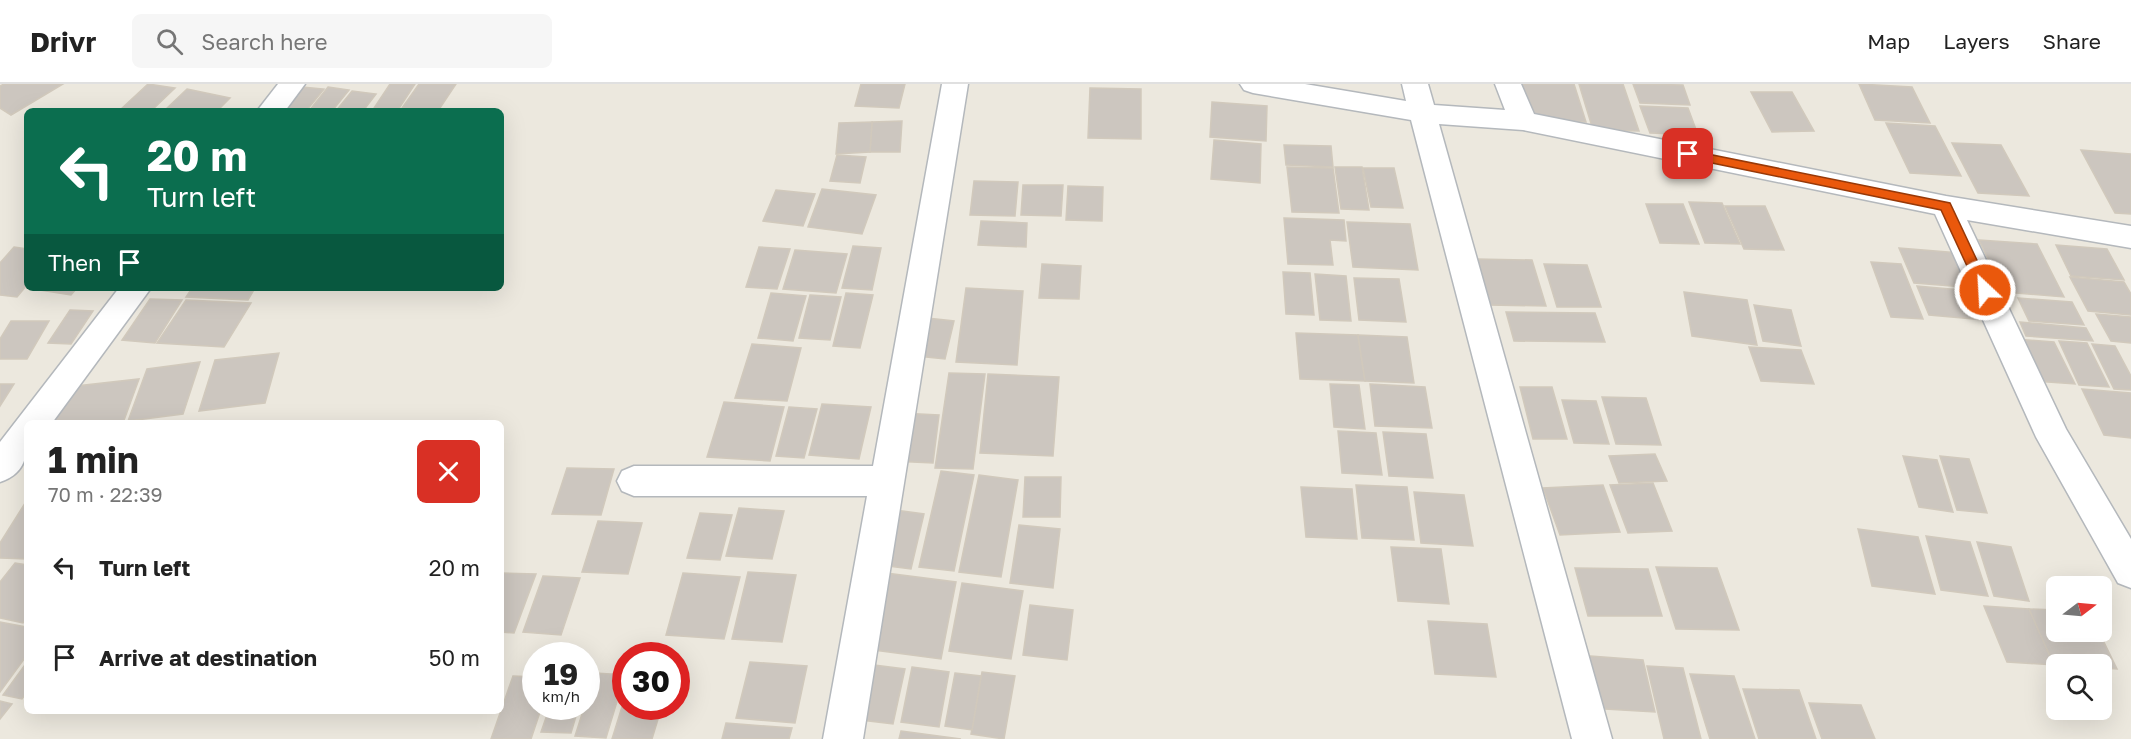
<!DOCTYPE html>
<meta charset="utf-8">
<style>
:root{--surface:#fff;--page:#f6f6f6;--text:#222;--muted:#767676;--line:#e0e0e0}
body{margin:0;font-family:"Golos Text",sans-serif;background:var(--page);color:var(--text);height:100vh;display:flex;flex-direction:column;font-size:22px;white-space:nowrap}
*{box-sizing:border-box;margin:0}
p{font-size:20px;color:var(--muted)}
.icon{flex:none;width:33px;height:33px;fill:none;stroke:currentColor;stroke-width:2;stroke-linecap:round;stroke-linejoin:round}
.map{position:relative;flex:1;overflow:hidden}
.sheet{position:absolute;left:24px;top:336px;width:480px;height:294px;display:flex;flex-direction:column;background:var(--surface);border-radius:9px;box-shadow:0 6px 24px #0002}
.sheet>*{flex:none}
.top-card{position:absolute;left:24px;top:24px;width:480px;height:183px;border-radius:9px;box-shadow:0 6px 24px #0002;background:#0b6e4f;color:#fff;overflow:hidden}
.needle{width:39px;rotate:74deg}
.tools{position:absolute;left:2046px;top:492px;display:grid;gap:12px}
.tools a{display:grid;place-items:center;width:66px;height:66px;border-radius:9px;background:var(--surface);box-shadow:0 6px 24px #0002;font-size:30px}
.speed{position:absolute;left:522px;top:558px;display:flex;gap:12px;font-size:30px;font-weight:700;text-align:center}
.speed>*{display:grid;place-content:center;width:78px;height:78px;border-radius:50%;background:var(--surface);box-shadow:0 6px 24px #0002;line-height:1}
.speed small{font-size:15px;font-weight:400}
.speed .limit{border:9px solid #d22;background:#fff;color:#111}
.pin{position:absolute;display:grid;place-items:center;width:51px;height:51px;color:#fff;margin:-26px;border-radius:12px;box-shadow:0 3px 9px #0006}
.me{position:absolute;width:66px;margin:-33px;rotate:335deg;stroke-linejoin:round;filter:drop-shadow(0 0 4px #0008)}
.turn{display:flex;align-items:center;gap:21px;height:126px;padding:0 24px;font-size:27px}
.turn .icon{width:78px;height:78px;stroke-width:2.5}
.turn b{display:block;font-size:42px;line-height:51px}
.then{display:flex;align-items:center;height:57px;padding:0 24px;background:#0003;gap:12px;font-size:22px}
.round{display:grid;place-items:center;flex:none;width:63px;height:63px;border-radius:9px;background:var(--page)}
.head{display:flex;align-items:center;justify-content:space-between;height:102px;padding:0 24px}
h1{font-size:36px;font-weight:700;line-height:45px}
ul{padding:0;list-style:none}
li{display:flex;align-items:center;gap:18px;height:90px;padding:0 24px}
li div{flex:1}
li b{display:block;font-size:22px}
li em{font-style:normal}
header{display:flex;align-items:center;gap:36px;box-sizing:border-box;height:84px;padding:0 30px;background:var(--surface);border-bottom:2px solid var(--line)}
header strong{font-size:28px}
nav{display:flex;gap:33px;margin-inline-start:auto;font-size:21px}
.search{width:420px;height:54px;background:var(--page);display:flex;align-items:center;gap:15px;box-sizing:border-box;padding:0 21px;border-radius:9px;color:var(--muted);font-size:22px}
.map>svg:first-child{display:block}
.building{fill:#ccc6bf;stroke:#d1c9bc;stroke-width:1.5}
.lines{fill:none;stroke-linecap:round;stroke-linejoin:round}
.minor-casing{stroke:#b4b8bc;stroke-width:3}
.minor{fill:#fff;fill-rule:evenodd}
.route{fill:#ea580c;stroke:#983908;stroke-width:1.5}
</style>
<header>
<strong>Drivr</strong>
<div class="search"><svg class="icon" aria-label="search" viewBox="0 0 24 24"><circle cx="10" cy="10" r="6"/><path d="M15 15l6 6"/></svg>Search here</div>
<nav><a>Map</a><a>Layers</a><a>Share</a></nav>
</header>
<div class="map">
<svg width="2131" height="655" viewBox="0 0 2131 655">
<rect width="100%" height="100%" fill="#ece8de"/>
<g class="building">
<path d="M4,0H63L11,31L0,24V2Z"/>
<path d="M148,0L175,4L151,27L121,25Z"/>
<path d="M390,0H415L398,26L374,24Z"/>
<path d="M419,0H456L438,27L402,24Z"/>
<path d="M861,0H905L899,24L855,22Z"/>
<path d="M1518,0H1574L1586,38L1528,36Z"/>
<path d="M1579,0H1623L1639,47L1593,46Z"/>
<path d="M1633,0L1683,1L1690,21L1640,19Z"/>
<path d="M1859,0L1912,3L1930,39L1875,36Z"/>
<path d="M302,3L324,5L306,27H282Z"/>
<path d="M328,3L349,6L332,27H309Z"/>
<path d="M1090,4L1141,5V55L1088,54Z"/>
<path d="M187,5L230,14L217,27H164Z"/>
<path d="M352,7L376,10L363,27H336Z"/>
<path d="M1751,8H1792L1814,47L1772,48Z"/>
<path d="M1212,18L1267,22L1266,57L1210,53Z"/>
<path d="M1640,22L1688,24L1698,51L1650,49Z"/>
<path d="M902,37L900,68H870L872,38Z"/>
<path d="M872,38L870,68L836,70L839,39Z"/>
<path d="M1886,39L1935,42L1961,92L1910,89Z"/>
<path d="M1214,56L1261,60L1260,99L1211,95Z"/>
<path d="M1952,59L2001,61L2029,112L1978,109Z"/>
<path d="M1284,61L1331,62L1333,83L1286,81Z"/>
<path d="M2081,66L2131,70V130L2115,129Z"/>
<path d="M837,71L866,73L860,99L830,97Z"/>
<path d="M1287,83L1333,84L1339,129L1292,128Z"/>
<path d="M1335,83H1362L1369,126L1341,125Z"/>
<path d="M1363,84H1394L1403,124L1371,123Z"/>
<path d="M974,97L1018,98L1015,132L970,131Z"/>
<path d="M1023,101H1063L1061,132L1021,131Z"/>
<path d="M1068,102L1103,103L1102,137L1066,136Z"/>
<path d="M822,105L876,111L862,150L808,143Z"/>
<path d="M776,106L815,110L803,142L763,137Z"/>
<path d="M1689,118L1722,119L1740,160L1705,159Z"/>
<path d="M1646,120H1683L1699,160L1660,159Z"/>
<path d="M1725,122H1765L1784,166L1744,165Z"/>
<path d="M1284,134L1344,136L1346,157L1330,156L1333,181L1288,180Z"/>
<path d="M981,137L1027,139L1026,163L978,161Z"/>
<path d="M1347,138L1410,140L1418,186L1353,183Z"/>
<path d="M1979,156L2037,160L2064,213L2004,208Z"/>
<path d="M2056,161L2107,165L2124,196L2071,192Z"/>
<path d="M853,162L881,164L872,206L842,204Z"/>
<path d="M14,163L27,165V201L17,213L0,211V179Z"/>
<path d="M759,163L790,165L777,205L746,203Z"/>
<path d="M1899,164L1960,169L1976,204L1914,199Z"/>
<path d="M795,166L847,170L836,209L783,205Z"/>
<path d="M1476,175L1532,176L1546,222L1488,221Z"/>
<path d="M1871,178L1901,180L1923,235L1891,233Z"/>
<path d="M1042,180L1081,182L1079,215L1039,214Z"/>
<path d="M1544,180L1587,181L1601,223H1557Z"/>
<path d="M1283,188L1310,189L1314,231L1286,230Z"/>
<path d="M1315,190L1346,192L1351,237L1320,236Z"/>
<path d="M2070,193L2124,198L2131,210V231L2088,227Z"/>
<path d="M1354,194L1399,195L1406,238L1359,236Z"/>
<path d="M1917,202L1972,207L1984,236L1929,231Z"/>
<path d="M27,204H77L71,211Z"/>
<path d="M192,204H255L248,216L186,213Z"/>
<path d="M966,204L1023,207L1017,281L956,278Z"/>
<path d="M1684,208L1747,216L1757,261L1692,252Z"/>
<path d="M771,209L806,212L793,257L758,254Z"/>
<path d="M846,209L873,211L860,264L833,262Z"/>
<path d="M810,211L841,213L830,256L799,254Z"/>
<path d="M2018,214L2072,218L2084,241L2029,237Z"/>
<path d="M150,215L182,216L155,259L122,256Z"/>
<path d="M186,216L251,219L224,263L157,259Z"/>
<path d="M1754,221L1791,226L1801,262L1763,257Z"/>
<path d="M70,226L93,227L71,260L48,259Z"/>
<path d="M1506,228L1595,229L1605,258L1514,257Z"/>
<path d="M2096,230L2131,233V259L2111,257Z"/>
<path d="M927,234L954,237L945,275L917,272Z"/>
<path d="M11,237H49L27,275H0V255Z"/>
<path d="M2020,238L2086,244L2093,257L2026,252Z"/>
<path d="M1296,249L1358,251L1365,297L1300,295Z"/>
<path d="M1358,251L1407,253L1414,299L1365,297Z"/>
<path d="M2015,255L2054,258L2075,300L2034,297Z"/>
<path d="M2059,257L2087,259L2109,303L2079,301Z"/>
<path d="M752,260L801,264L787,317L735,314Z"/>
<path d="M2092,260L2115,262L2131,292V306L2114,305Z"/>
<path d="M1749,263L1801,266L1814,300L1761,297Z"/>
<path d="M279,269L265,319L199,327L215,276Z"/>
<path d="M200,278L183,330L128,337L147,285Z"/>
<path d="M949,289L985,290L973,385L935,384Z"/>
<path d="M988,290L1059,293L1053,372L980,369Z"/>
<path d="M139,295L123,339H52L67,303Z"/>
<path d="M0,300H14L0,322Z"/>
<path d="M1330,300L1359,301L1365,345L1334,343Z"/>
<path d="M1370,300L1425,303L1432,344L1375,342Z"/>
<path d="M1520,303H1552L1567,355H1533Z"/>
<path d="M2082,305L2131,309V354L2104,351Z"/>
<path d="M1602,313L1646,314L1661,361L1616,360Z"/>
<path d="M1562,316L1596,317L1609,360L1574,359Z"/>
<path d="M724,318L784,323L770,377L707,373Z"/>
<path d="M822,320L871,323L859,375L809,371Z"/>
<path d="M789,323L817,325L804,374L776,372Z"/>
<path d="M900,329L939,331L933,379L892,377Z"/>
<path d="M1338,347L1376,349L1382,391L1342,389Z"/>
<path d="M1383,348L1426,350L1433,394L1389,392Z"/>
<path d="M1655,370L1667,397L1619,399L1609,372Z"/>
<path d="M1903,372L1937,376L1953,428L1919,423Z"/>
<path d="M1940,372L1969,375L1987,429L1957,426Z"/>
<path d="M567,384L614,385L601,431L552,430Z"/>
<path d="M941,387L974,391L954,487L919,483Z"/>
<path d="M979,391L1018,396L1001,493L959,488Z"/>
<path d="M1025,393H1061L1060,433H1023Z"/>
<path d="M1653,399L1672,447L1628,449L1610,401Z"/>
<path d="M1356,401L1407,403L1414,456L1362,454Z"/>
<path d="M1603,401L1620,448L1560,451L1543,404Z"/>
<path d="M1301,403L1352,405L1357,455L1306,453Z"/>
<path d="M1414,408L1464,411L1473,462L1421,459Z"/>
<path d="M27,416V475L0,474V459Z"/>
<path d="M739,424L784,427L772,475L726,472Z"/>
<path d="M895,426L924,430L911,485L881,481Z"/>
<path d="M700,429L732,431L720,476L687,474Z"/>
<path d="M598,437L642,439L628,490L582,488Z"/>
<path d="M1019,441L1060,445L1053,504L1010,499Z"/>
<path d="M1858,445L1918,453L1935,510L1872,502Z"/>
<path d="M1926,452L1970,458L1988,512L1941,506Z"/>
<path d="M1977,458L2011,463L2029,517L1994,512Z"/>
<path d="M1391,463L1441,465L1449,520L1398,517Z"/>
<path d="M15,479L27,481V534L23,539L0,534V498Z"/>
<path d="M1656,483L1717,484L1739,546L1676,545Z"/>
<path d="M1575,484L1648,485L1662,532H1588Z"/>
<path d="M748,488L796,491L782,558L732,555Z"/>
<path d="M878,488L956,498L941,575L859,564Z"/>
<path d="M501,489L536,490L514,549L501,548Z"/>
<path d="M683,489L740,493L724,555L666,551Z"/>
<path d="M543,492L580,494L561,551L523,548Z"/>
<path d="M962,499L1023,507L1011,575L949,567Z"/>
<path d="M1030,521L1073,526L1067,576L1023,571Z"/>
<path d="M1984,522L2029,525L2054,581L2007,578Z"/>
<path d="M2029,525L2056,526V548H2099L2117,585L2102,584V580L2054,581Z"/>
<path d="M1428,537L1487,540L1496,593L1435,590Z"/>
<path d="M0,538L27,543V571L0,608Z"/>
<path d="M1577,571L1643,576L1655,628L1588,624Z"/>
<path d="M27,578V608L22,615L3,611Z"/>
<path d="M750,578L807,582L795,639L736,634Z"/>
<path d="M874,581L905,585L893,640L861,636Z"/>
<path d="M1647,582L1683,584L1701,655H1664Z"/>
<path d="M912,583L949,588L939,643L901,638Z"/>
<path d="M982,588L1015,592L1004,655L971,650Z"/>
<path d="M595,589L625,591L606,654L575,652Z"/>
<path d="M955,589L981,592L972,646L945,642Z"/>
<path d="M1690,590L1734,592L1755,655H1710Z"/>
<path d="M513,592L536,593V622H542L531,655H491Z"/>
<path d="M1743,605L1799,606L1816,655H1759Z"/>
<path d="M626,610V622H662L652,655H612Z"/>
<path d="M0,617L12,620L0,635Z"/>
<path d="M1809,619L1861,621L1875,655H1822Z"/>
<path d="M550,622H579L571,649L541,648Z"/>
<path d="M726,639L792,644L789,655H722Z"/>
<path d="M901,647L961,655H899Z"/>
</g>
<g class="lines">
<g class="minor-casing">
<g id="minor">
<path d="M278,0H305L285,27H257Z"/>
<path d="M942,0H968L863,655H823L867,412H634L622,407L617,397L622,387L634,382H873Z"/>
<path d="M1240,0H1305L1406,17L1402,0H1428L1434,21L1505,26L1495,0H1521L1534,30L1946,112L2131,142V164L1967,136L2066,345L2131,455V504L2118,499L2036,353L1935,130L1523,46L1439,40L1612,655H1572L1411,36L1253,9L1244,6Z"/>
<path d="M119,204H151L52,339H27C27,366 30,388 0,398V358Z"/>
</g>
</g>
<use href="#minor" class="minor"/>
</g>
<path class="route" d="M1688,66L1950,119L1991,206L1989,210H1980L1941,126L1683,73L1682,70Z"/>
</svg>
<div class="tools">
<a><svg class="needle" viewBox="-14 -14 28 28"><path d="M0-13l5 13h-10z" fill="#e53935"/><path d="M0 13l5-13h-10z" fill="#767676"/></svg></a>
<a><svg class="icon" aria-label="search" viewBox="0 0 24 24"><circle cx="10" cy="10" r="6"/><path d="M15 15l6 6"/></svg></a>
</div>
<div class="speed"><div>19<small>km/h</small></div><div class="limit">30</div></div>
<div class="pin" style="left:1688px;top:70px;background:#d93025"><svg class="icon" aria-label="arrive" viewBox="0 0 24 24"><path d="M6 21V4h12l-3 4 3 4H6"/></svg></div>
<svg class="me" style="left:1985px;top:206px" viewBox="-20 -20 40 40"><circle r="17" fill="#ea580c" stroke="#fff" stroke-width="3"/><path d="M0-11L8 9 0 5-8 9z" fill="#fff"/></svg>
<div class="top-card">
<div class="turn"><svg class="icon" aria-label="left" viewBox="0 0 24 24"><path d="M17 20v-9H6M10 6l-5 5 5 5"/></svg><div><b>20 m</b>Turn left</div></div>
<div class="then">Then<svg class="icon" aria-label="arrive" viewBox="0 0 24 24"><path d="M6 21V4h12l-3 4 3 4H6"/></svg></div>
</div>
<section class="sheet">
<div class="head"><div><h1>1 min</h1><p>70 m · 22:39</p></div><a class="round" style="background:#d93025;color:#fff"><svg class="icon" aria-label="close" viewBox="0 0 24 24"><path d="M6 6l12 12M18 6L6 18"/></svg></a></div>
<ul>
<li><svg class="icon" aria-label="left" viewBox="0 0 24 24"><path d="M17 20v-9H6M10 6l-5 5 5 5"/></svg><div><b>Turn left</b></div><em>20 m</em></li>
<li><svg class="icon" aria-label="arrive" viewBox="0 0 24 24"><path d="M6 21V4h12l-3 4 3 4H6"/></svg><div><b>Arrive at destination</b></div><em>50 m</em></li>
</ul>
</section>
</div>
